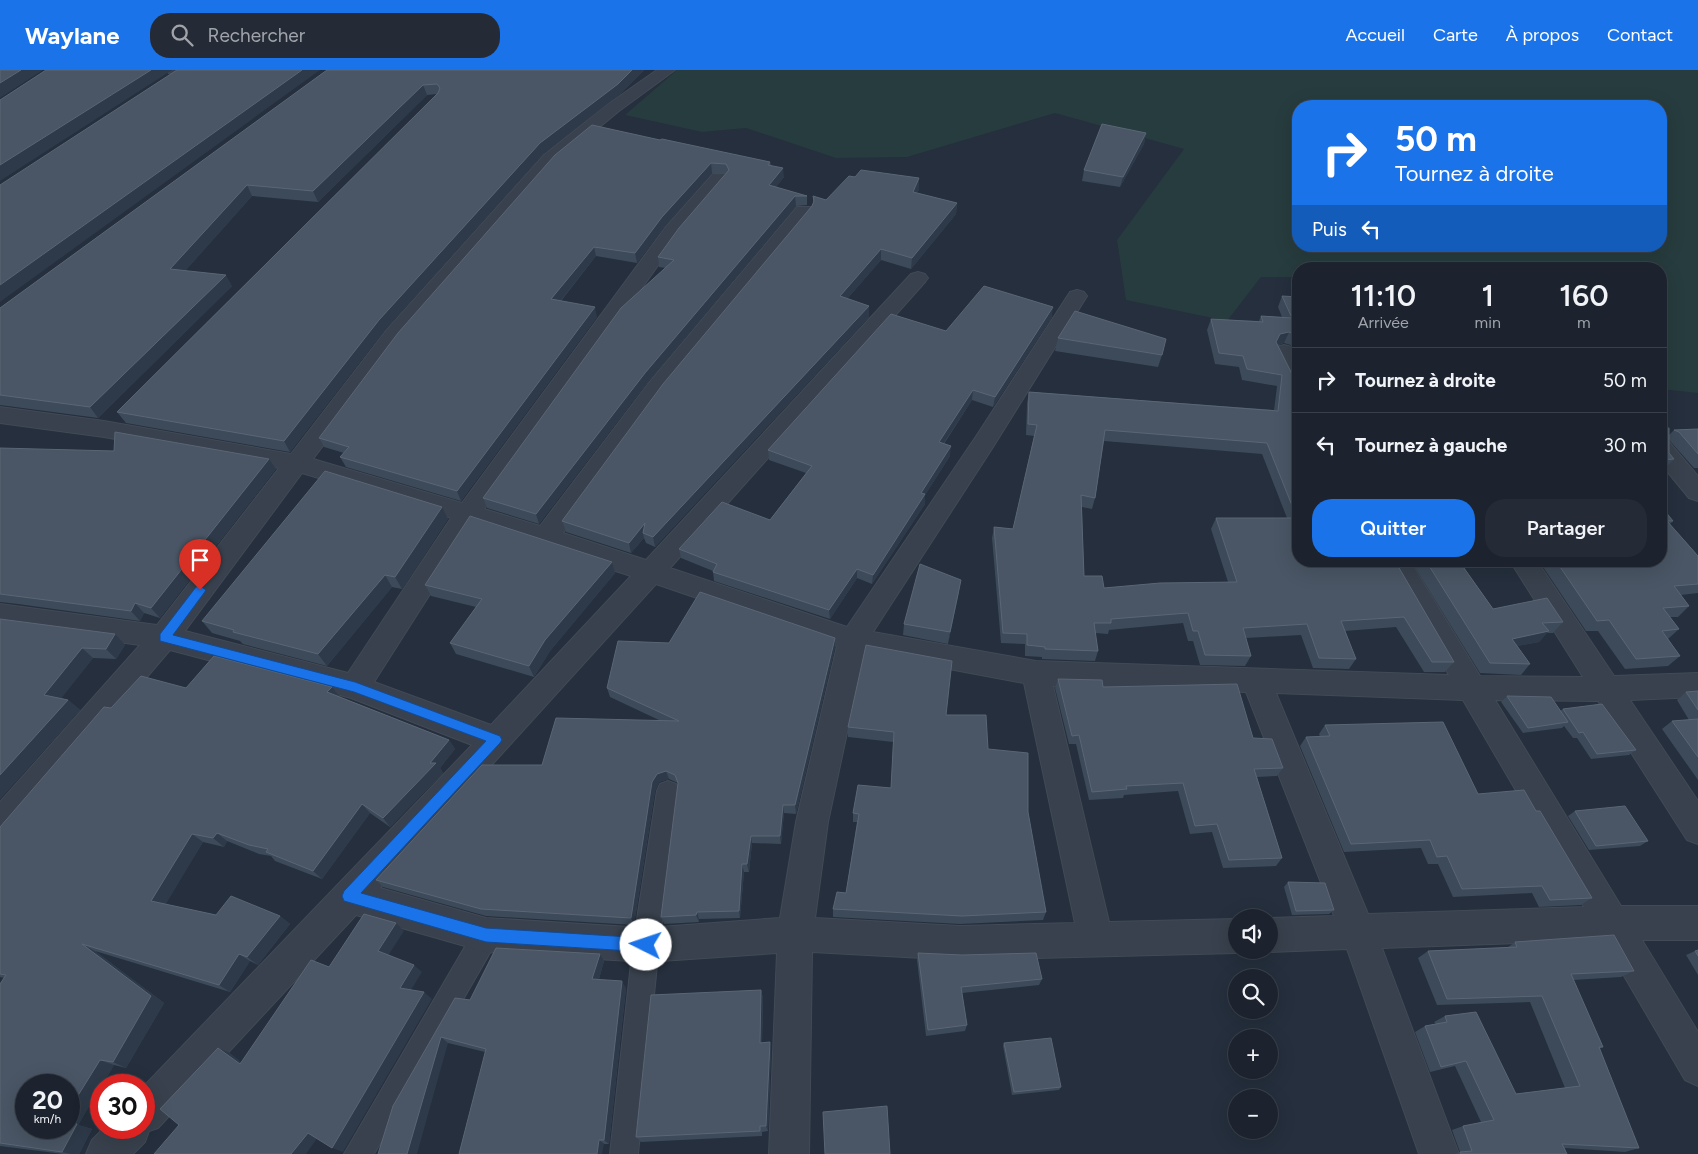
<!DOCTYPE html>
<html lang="fr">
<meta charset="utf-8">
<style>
:root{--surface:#1c232e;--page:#252b36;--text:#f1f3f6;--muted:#a0a4aa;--line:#3a404a;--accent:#1a73e8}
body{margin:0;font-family:Figtree,sans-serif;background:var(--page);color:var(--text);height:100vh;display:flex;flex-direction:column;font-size:19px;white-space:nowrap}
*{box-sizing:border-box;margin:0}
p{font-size:16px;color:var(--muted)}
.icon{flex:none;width:28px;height:28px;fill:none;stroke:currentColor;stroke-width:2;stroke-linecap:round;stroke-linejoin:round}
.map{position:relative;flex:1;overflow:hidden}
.details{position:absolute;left:1292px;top:192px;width:375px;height:305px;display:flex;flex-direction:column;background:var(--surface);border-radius:20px;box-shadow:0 5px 20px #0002,0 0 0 1px var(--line)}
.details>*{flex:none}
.guide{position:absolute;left:1292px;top:30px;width:375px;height:152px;border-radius:20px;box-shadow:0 5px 20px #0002,0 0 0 1px var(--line);background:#1a73e8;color:#fff;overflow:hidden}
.tools{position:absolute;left:1228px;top:839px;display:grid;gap:10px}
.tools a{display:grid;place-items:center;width:50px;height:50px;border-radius:50%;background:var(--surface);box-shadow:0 5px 20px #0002,0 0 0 1px var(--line);font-size:25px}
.speed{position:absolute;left:15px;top:1004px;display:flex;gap:10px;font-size:25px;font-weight:700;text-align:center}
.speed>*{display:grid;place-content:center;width:65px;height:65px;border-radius:50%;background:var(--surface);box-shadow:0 5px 20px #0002,0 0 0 1px var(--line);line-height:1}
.speed small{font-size:12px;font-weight:400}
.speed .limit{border:8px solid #d22;background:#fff;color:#111}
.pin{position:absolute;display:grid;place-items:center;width:42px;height:42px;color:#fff;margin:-51px -21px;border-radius:50% 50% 50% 0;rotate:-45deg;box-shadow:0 0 5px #0007}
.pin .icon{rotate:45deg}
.me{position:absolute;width:55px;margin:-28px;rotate:274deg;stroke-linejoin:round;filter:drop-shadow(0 0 4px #0008)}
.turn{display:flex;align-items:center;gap:18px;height:105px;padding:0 20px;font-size:22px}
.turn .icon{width:65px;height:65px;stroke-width:2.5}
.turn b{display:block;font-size:35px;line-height:42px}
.then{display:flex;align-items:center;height:48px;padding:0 20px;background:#0003;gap:10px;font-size:19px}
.eta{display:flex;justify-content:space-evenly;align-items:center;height:85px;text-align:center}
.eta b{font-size:30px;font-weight:600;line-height:35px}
.button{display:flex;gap:10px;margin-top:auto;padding:10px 20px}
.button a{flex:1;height:58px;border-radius:20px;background:var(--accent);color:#fff;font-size:20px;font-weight:600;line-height:58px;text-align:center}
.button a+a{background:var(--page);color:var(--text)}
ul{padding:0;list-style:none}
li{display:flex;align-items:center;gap:15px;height:65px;padding:0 20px;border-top:1px solid var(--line)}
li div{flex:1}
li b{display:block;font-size:19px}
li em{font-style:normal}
header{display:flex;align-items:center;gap:30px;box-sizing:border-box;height:70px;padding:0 25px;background:var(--accent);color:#fff}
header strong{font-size:24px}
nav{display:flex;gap:28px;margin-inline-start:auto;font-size:18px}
.search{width:350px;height:45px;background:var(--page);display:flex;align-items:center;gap:12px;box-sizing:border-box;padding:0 18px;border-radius:20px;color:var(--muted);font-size:19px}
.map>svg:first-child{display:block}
.green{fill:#273c3e;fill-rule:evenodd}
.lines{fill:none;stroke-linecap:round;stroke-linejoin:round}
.service-casing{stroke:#414a56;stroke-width:2}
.minor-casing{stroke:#414a56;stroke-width:2}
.service{fill:#38414d;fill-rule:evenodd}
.minor{fill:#38414d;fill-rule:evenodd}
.wall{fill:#3d4a59;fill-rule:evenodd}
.shaded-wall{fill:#2e3a49}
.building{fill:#4a5665;stroke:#5a6675;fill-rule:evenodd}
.route{fill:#1a73e8;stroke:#114b97}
</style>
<header>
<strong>Waylane</strong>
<div class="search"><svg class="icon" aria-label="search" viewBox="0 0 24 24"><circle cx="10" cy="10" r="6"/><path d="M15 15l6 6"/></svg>Rechercher</div>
<nav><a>Accueil</a><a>Carte</a><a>À propos</a><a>Contact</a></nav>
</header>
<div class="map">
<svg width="1698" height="1084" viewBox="0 0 1698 1084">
<rect width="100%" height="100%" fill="#252f3d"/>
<path class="green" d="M677,0H1698V323L1661,319V199H1299V207H1261L1227,251L1126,230L1117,170L1184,79L1055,43L907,87L836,88L746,58L702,62L625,45ZM1299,36H1661V176H1299Z"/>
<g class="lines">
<g class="service-casing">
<g id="service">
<path d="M668,711L676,714L679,721L659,875L638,1084H610L633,875L657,721L660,714Z"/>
<path d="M486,852L495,856L499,865L495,874L374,1084H344L477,856Z"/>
</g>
</g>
<g class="minor-casing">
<g id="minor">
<path d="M166,0H191L192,1L184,6L169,3Z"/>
<path d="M657,0H675L619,41L556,93L401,272L313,389L462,433L665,158L713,104H725L728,108L725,112L679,166L484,439L540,456L648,314L797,137H811L813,141L811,145L664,324L563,463L646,490L911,204L918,202L925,204L928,208L925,212L670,498L847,557L977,365L1070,222L1077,220L1084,222L1087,226L993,377L873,562L1036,591L1449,605L1383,491H1410L1480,606L1583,607L1510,491H1537L1614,606L1698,603V627L1630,630L1698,731V774L1687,770L1598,631L1495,630L1621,836H1698V870H1642L1698,962V1016L1685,1010L1603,870L1382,878L1459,1084H1419L1347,879L1269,882L1264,880H1269V848L1334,846L1246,622L1053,616L1109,852L1236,849V880H1244L1236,883L960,890L812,882L809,1084H769L777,883L646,892L486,882L356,845L158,1058L149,1061L145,1072L133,1084H86L92,1070L104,1058H144V1016L472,675L351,628L170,580L11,766L0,770V732L140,575L0,556V534L157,555L279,398L104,367L0,353V337L104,351L291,384L385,262L544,85L607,35ZM302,403L451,448L348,603L185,561ZM474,455L631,506L491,655L374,612ZM656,514L837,576L796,752L780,848L646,858L486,848L380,818ZM864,583L1024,613L1075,853L960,856L815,848L828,752ZM1276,623L1463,630L1584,837L1368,844Z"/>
<path d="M1284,275L1292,277L1299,290V320L1291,318L1273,282L1276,277Z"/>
<path d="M1661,370L1669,372L1698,406V431L1689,428L1661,394Z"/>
</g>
</g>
<use href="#service" class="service"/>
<use href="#minor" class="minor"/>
</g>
<g class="wall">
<path d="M327,0H644L620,24L543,84L384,261L290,382L126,353L117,342L437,24L427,25L318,132L252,126L185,201L232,216L98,348L0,335V336V238Z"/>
<path d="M1146,63L1144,74L1120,117L1082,111L1084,100Z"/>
<path d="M660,70L770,92L771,95L784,107L776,117L807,126V135L796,136L647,313L539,454L487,438L483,428L666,198L659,197L658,187L726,103H712L664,157L637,193L596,186L561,231L597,247L461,431L346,397L340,387L344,383L324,377L319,368Z"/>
<path d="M855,107L919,119L917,123L957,133L956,144L911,199L881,190L847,229L869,236V247L655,477L646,473L644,468L631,483L566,462L562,451L813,134V126L826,130Z"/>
<path d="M1282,226L1299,227V286L1294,276L1284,273L1278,275L1294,308L1299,491H1395L1454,592L1445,602H1424L1396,557L1345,561L1356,589L1349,599L1313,598L1301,565L1246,568L1251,586L1245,596L1200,595L1193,571H1188L1183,553L1109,560L1108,564L1095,563L1098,581L1095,591L1042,589V587L1025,586V574L1001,573L992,468L994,457L1013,459L1034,366L1026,365L1027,333L1029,322L1274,340L1277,316L1242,310L1239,297L1215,294L1207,260L1211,249L1259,251L1261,246L1282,247L1278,237ZM1104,371L1262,384L1287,448H1216L1211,459L1228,512L1104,518L1084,506L1082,437L1092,439L1095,428Z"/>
<path d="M1052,247L993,337L972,330L944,374L950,386L925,425V434L872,514L857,508L830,549L714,511L713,501L681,488L679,479L770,450L806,403L769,390L768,380L946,261Z"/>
<path d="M1058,268L1162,285L1158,297L1055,281Z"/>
<path d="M1661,359L1669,365L1674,360L1698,359V398H1694L1670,371L1669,370V383L1674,389L1664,400H1661Z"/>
<path d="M0,378L276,399L160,548L144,543L140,551L18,534L0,532Z"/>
<path d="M1661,436L1673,451L1670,454L1698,486V523L1681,525L1689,536L1678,547H1670L1679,559L1668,569L1680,586L1668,596L1625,599L1598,561H1586L1539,491H1661Z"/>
<path d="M448,449L402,519L392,517L327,596L243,574L240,571L212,563L202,551Z"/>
<path d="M1411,491H1460V492L1493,539L1563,552L1553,563H1547L1539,572L1517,576L1530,594L1521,605L1480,603Z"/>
<path d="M612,492L615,503L550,581L534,607L456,584L450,573L476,537L431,526L425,515Z"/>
<path d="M959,522L948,574L903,565L904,554Z"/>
<path d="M0,549L125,575L116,589L93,588L61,628L68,630L80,640L0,729Z"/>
<path d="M835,577L796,744L784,743L781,774L752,773L749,802H744L740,848L699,849V852L664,854L661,847L678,714V713L669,709L659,712L655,721L634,855L486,846L383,817L376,810L542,695L661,651L610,627L607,618Z"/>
<path d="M1058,609L1103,617L1253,668L1283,698L1277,706L1257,707L1282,788L1276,796L1223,798L1212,762L1190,764L1178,721L1124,725L1123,728L1089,730L1076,674H1069L1055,618Z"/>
<path d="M332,617L340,627L449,670L455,679L440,698L443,703L390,757L370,743L322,809L275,791L271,786L259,784L227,771L224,777L203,772L165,834L216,845L280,846L290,854L258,895L250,891L230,922L95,881L164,933L126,998L114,995L102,1015H101V1016L78,1055L92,1059L79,1084H63L0,1076V914L4,908L0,907V757L111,638L186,618Z"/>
<path d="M1698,621V710L1662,659L1672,651L1689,650L1677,630L1686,622Z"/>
<path d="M1507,626L1560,641L1563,639L1636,680L1629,685L1591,689L1577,668H1573L1564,656L1562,658L1523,663L1501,632Z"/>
<path d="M946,645L988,679L1028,742L1046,842L1043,850L960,854L833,847V839L846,823L857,752H853V743L891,718L893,672L848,667V657Z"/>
<path d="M1325,655L1478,724L1536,741L1592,828L1581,835L1539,837L1532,823L1453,827L1438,794H1428L1421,778L1344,782L1300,676L1306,667H1320L1319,664Z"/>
<path d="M1575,741L1648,771L1640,776L1589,780L1568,746Z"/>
<path d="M1288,812L1334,840L1329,844L1292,845L1284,817Z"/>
<path d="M1515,872L1634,901L1621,907L1573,910L1603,977L1599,979L1639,1078L1625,1082L1565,1078L1566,1084H1454L1460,1082L1452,1060L1463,1056L1481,1052L1455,996L1430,1002L1415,962L1425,956L1436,954L1434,952L1445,946L1516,1024L1565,1018L1530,932L1437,935L1418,888L1428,881L1507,878Z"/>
<path d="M1698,880V905L1686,885L1695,881Z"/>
<path d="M918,883L1042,909L1039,915L962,923L967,955L965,961L926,966L917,890Z"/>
<path d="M600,884L604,891L599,909L626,918L609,1074H604L485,982L448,973L378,1084L455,928L470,930Z"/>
<path d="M761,920L763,928L762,973L771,979L768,1061L762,1062V1066L641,1072L636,1067Z"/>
<path d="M1004,973L1061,1017L1059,1020L1012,1025L1003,976Z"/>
</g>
<g class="shaded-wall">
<path d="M21,0H43L0,28V13Z"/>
<path d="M151,0H172L0,111V95Z"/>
<path d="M302,0H320L0,232V215Z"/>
<path d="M632,0H644L620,24L543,84L384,261L290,382L284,371L379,250L540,73Z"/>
<path d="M423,15L427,25L318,132L313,121Z"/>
<path d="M1146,63L1144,74L1120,117L1123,107Z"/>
<path d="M711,93L712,103L664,157L637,193L635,183L662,147Z"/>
<path d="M783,98L784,107L770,125L769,115Z"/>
<path d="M919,108V119L913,132V122Z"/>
<path d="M247,115L252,126L177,210L170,199Z"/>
<path d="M795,126L796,136L647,313L539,454L536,444L645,303Z"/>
<path d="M957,133L956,144L911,199L912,188Z"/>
<path d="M594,177L596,186L554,239L551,229Z"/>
<path d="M881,179V190L840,237V226Z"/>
<path d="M226,205L232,216L98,348L90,337Z"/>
<path d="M869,236V247L655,477L653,467Z"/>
<path d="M595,237L597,247L461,431L457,421Z"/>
<path d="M1053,237L1052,247L993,337L995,327Z"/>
<path d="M1289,262L1284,273L1276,275V272L1280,264Z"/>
<path d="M973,320L972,330L938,382L939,372Z"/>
<path d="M951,376L950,386L925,425V434L872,514L873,505L921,423Z"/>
<path d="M269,389L276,399L160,548L151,538Z"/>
<path d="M442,437L448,449L402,519L395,507Z"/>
<path d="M645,453L643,463L644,468L631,483L629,473Z"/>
<path d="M612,492L615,503L550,581L534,607L529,596L545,570Z"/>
<path d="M857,499V508L830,549L829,540Z"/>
<path d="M385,505L392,517L327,596L318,584Z"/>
<path d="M961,510L959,522L948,574L950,562Z"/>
<path d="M135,533L144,543L140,551L131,541Z"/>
<path d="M1549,561L1539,572L1503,579L1512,569Z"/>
<path d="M115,564L125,575L116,589L106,579Z"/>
<path d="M835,568V577L796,744L795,735Z"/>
<path d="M82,578L93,588L56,635L44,625Z"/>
<path d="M332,617L340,627L327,622Z"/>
<path d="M68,630L80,640L0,729V705Z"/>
<path d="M449,670L455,679L440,698L443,703L390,757L383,748L430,693Z"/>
<path d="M666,701L669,709L659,712L655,721L634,855L631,848L652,712L657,704Z"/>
<path d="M362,734L370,743L322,809L313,801Z"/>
<path d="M783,735L784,743L781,774L780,766Z"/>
<path d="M217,763L227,771L224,777L213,768Z"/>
<path d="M192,764L203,772L163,839L151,831Z"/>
<path d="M751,766L752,773L749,802L747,794Z"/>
<path d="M742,794L744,802L740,848L739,841Z"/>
<path d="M697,842L699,849V852L696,845Z"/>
<path d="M280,846L290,854L258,895L247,887Z"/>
<path d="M396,853L404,861L386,889L378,881Z"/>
<path d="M82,874L95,881L164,933L126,998L113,992Z"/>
<path d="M239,884L250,891L230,922L219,915Z"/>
<path d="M600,884L604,891L597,916L592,909Z"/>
<path d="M414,895L422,902L408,925L400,918Z"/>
<path d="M622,911L626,918L609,1074L604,1070Z"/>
<path d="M761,920L763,928L762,979L760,973Z"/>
<path d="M424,922L432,929L343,1082L332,1078Z"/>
<path d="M441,967L448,973L417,1084H407Z"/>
<path d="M770,972L771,979L768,1061L766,1056Z"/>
<path d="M218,978L230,983L251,1000L240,994Z"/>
<path d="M100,990L114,995L102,1015H101V1016L78,1055L92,1059L79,1084H71L62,1082L69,1054V1040Z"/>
<path d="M308,1063L318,1067L306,1084H291Z"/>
<path d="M599,1070L604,1074L602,1084H597Z"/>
</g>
<g class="building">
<path d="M0,0H21L0,13Z"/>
<path d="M46,0H151L0,95V30Z"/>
<path d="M177,0H302L0,215V115Z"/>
<path d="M327,0H632L618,14L540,73L379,250L284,371L117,342L438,23L440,18L437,14L423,15L313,121L247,115L170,199L226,205L90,337L0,325V238Z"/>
<path d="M1102,54L1146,63L1123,107L1084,100Z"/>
<path d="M592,55L660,70L662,69L770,92L768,95L783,98L769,115L807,126H795L645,303L536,444L483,428L621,238L674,190L658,187L679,158L729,100L726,94L711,93L662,147L635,183L594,177L551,229L595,237L457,421L340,387L349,377L319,368L398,263L555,85Z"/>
<path d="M861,100L919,108L913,122L957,133L912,188L881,179L840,226L869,236L653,467L643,463L645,453L629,473L562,451L663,314L812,136L814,131L813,126L826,130L849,106L855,107Z"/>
<path d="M984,216L1053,237L995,327L973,320L939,372L951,376L921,423L925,424L873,505L857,499L829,540L713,502L717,494L679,479L722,432L770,450L812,396L768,380L891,244L946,261Z"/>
<path d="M1282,226L1299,227V266L1289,262L1280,264L1276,272L1294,308L1299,309V491H1395L1454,592H1432L1404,547L1341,551L1356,589L1319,588L1307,554L1243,558L1251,586L1205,585L1198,561H1193L1188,543L1111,549V553H1094L1098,581L1045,579V577L1027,575V564L1003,563L994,457L1013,459L1037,355L1028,354L1029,322L1278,341L1282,305L1247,299L1243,286L1219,283L1211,249L1263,252L1261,246L1292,248ZM1105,360L1267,373L1297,448H1216L1237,512L1160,513L1104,518L1102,506H1084L1081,425L1095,428Z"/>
<path d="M1075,241L1166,269L1162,285L1058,268Z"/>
<path d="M1669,358V383L1674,389L1661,390V359Z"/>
<path d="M1698,359V384L1679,362L1674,360Z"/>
<path d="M115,362L269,389L151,538L135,533L131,541L0,524V378L114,381Z"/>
<path d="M325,401L442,437L395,507L385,505L318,584L233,562L234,560L202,551Z"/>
<path d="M1661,436L1673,451H1667L1698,486V514L1674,516L1689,536L1663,538L1679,559L1662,561L1680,586L1636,589L1609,550L1597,551L1556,491H1661Z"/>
<path d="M470,446L612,492L545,570L529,596L450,573L482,529L425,515Z"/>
<path d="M1426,491H1459L1493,539L1547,528L1563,552L1542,553L1549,561L1512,569L1530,594L1490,593Z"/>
<path d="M920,494L961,510L950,562L904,554Z"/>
<path d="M700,522L835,568L795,735H783L780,766H751L747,794H742L739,841L697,842L696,845L661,847L678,713L675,705L666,701L657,704L652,712L631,848L481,839L376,810L482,695H542L556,648L679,651L607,618L618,571L669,573Z"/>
<path d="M0,549L115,564L106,579L82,578L44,625L68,630L0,705Z"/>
<path d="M866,575L952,591L946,645H986L988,679L1028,683V742L1046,842L962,846L833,839L837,822L846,823L859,744L853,743L858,715L891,718L894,662L848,657Z"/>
<path d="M214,586L332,617L327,622L449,670L430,693H436L383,748L362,734L313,801L266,782L268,779L249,775L217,763L213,768L192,764L151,831L216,845L231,826L280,846L247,887L239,884L219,915L82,874L151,926L113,992L100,990L69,1040V1015H26V1058H69V1053L77,1054L62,1082L0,1073V914L6,905L0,904V757L104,637L111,638L141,606L186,618Z"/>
<path d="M1058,609L1102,610L1103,617L1237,614L1253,668L1272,669L1283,698L1254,699L1282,788L1229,790L1217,754L1195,756L1183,713L1126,716L1127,719L1092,722L1079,665L1072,666Z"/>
<path d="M1698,621V640L1686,622Z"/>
<path d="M1507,626L1551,627L1568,652L1528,658Z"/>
<path d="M1602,634L1636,680L1597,684L1583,662L1579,663L1563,639Z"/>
<path d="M1698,649V687L1672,651Z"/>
<path d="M1443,652L1478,724L1524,720L1536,741H1540L1592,828L1550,830L1542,816L1462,819L1447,786L1437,787L1430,770L1351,774L1306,667L1330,666L1325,655Z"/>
<path d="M1625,736L1648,771L1596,776L1575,741Z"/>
<path d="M1288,812L1325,813L1334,840L1296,841Z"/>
<path d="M364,844L396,853L378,881L414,895L400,918L424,922L332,1078L308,1063L291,1084H154L179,1055L160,1039L218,978L240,994L311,890L329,897Z"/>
<path d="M1614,865L1634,901L1571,904L1603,977H1599L1639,1078L1562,1074L1567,1084H1461L1460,1082L1472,1081L1463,1056L1494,1050L1466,991L1441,997L1425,956L1447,952L1445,946L1476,942L1516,1024L1580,1016L1542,926L1447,929L1428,881L1517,877L1515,872Z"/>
<path d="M496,878L600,884L592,909L622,911L604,1070H599L597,1084H459L486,979L441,967L407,1084H378L393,1036L455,928L470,930Z"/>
<path d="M1698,880V886L1695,881Z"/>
<path d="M918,883L962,885L1036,883L1042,909L961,917L967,955L928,960Z"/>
<path d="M761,920L760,973L770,972L766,1056H760V1061L636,1067L651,925Z"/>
<path d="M1051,968L1061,1017L1014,1022L1004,973Z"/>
<path d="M887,1036L890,1084H825L823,1042Z"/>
</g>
<path class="route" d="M200,516L206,520L204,523L173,565L355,612L500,666L502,670L500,673L361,823L486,858L646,868L651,870L653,875L651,880L646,882L486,872L344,831L342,826L344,821L486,671L354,622L160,571V564L196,517Z"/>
</svg>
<div class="tools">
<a><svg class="icon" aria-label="sound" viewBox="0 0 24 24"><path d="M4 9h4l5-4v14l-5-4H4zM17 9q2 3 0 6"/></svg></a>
<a><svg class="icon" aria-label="search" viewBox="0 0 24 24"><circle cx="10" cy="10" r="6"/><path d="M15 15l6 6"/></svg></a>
<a>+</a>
<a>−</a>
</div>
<div class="speed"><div>20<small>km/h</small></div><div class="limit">30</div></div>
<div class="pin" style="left:200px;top:520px;background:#d93025"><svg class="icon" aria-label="arrive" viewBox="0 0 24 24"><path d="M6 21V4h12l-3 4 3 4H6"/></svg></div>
<svg class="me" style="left:646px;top:875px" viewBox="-20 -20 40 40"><circle r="19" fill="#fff"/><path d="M0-13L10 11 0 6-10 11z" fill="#1a73e8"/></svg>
<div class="guide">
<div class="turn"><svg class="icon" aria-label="right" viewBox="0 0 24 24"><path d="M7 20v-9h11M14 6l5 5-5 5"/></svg><div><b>50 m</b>Tournez à droite</div></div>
<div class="then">Puis<svg class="icon" aria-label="left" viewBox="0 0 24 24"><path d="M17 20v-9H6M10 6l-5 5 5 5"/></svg></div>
</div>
<section class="details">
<div class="eta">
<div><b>11:10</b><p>Arrivée</p></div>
<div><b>1</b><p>min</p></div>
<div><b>160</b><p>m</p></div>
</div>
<ul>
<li><svg class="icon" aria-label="right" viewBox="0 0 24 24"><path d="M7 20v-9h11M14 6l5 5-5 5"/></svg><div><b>Tournez à droite</b></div><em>50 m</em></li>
<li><svg class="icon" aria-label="left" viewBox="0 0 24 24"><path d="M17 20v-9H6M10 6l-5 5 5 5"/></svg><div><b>Tournez à gauche</b></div><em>30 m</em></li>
</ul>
<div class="button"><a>Quitter</a><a>Partager</a></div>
</section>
</div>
